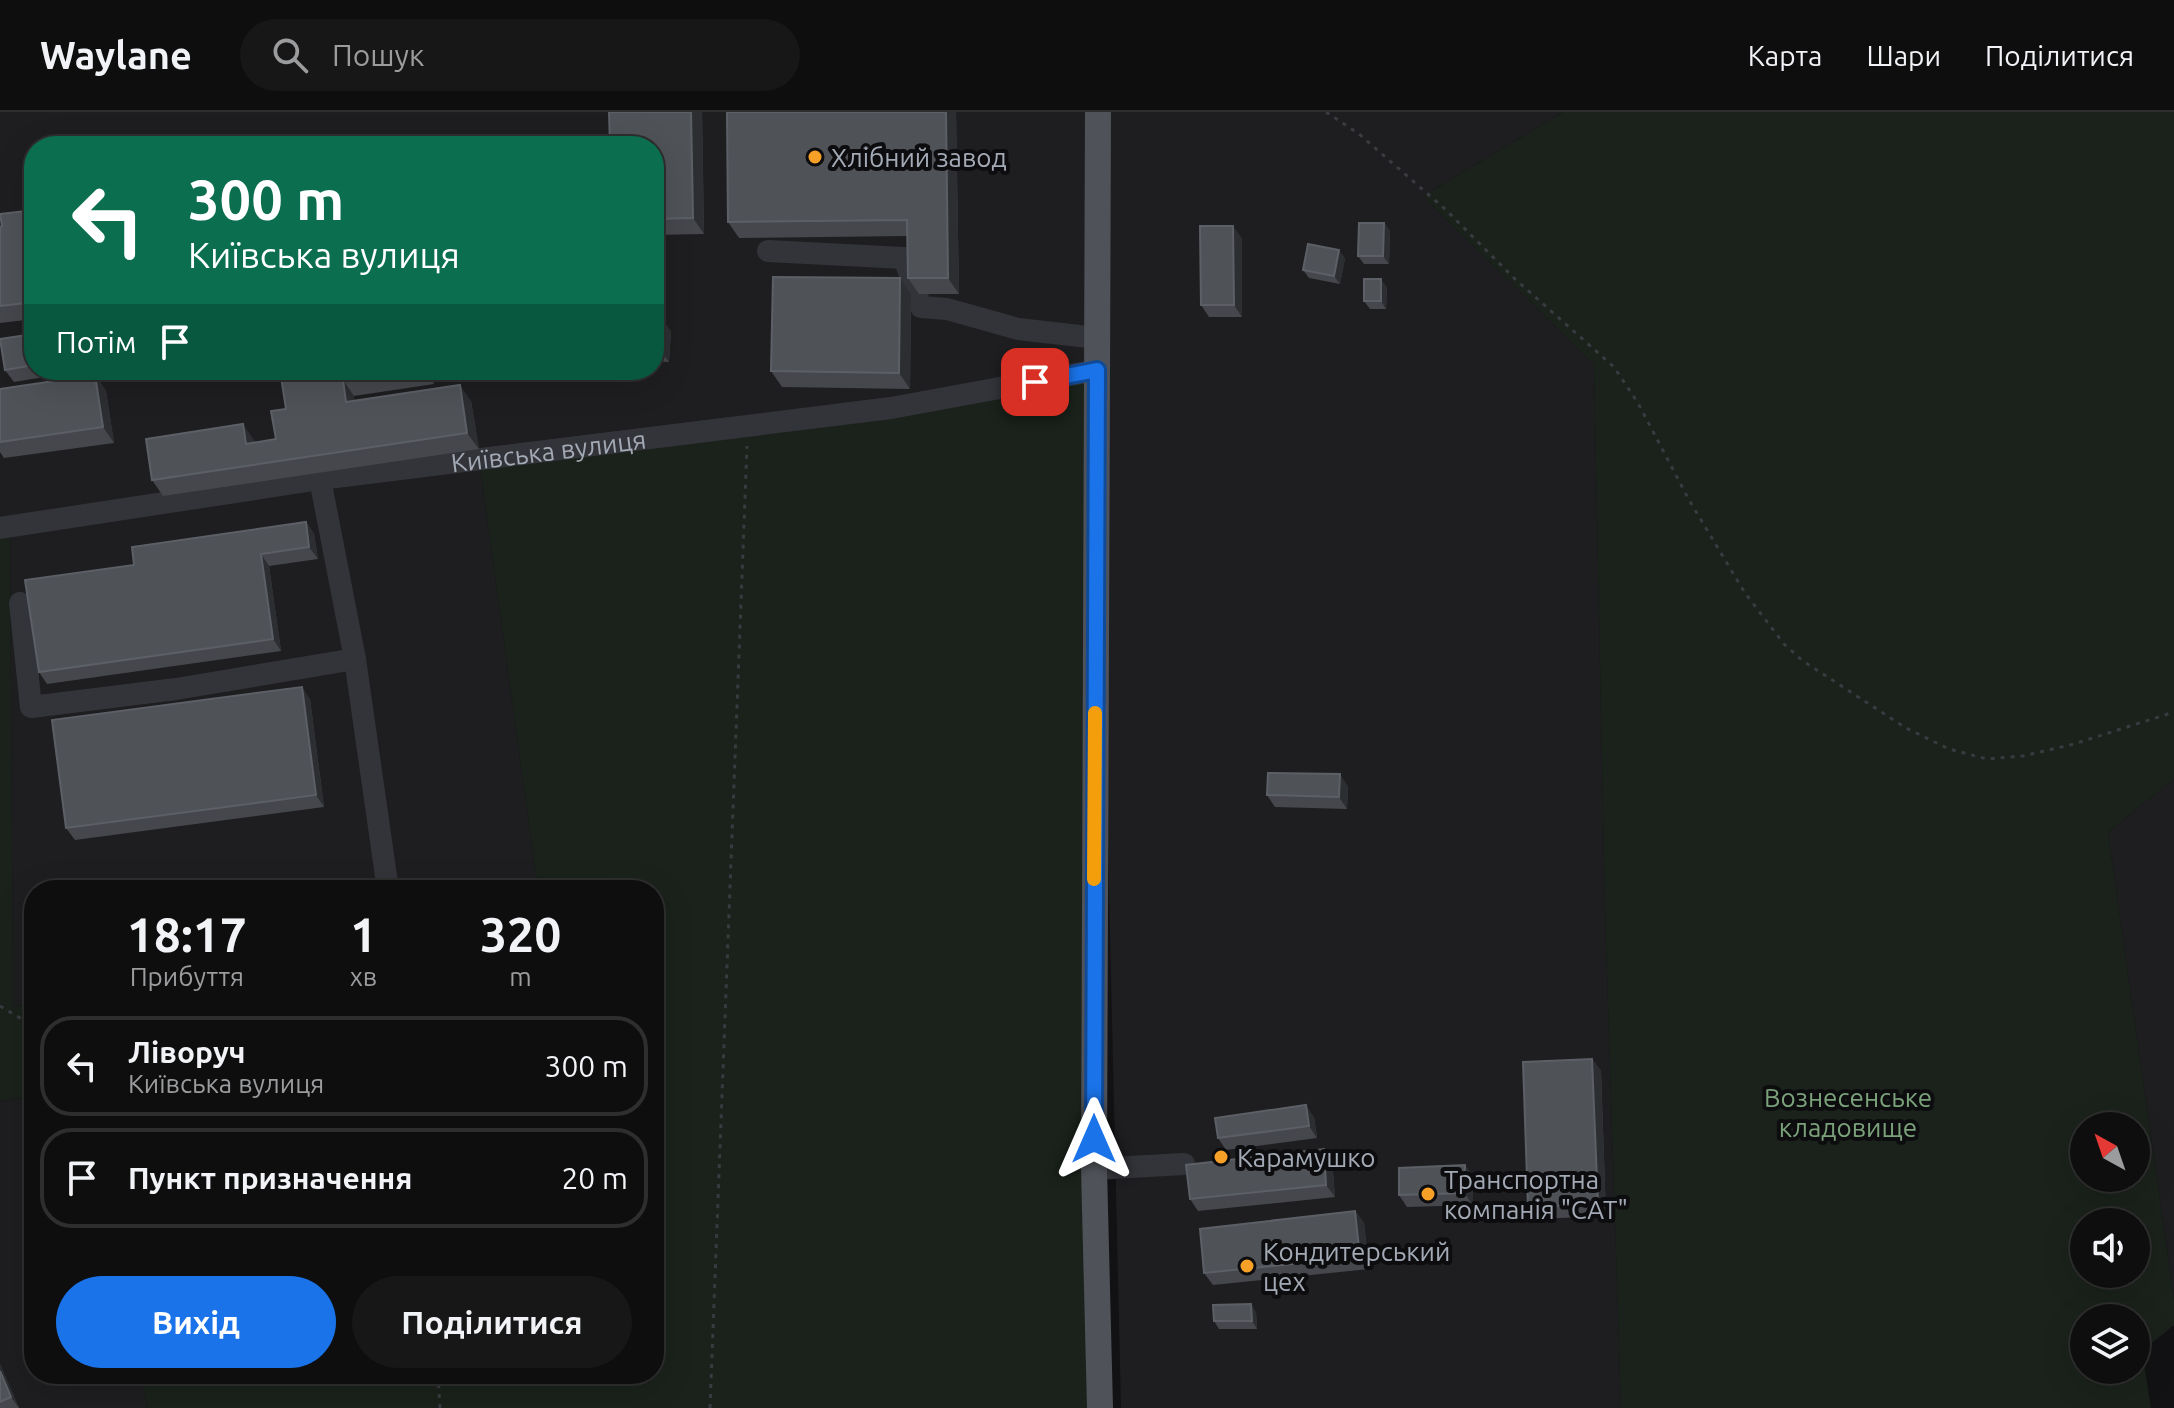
<!DOCTYPE html>
<html lang="uk">
<meta charset="utf-8">
<style>
:root{--surface:#0e0e0f;--page:#171718;--text:#f1f3f6;--muted:#9b9c9e;--line:#2e2e2f;--accent:#1a73e8}
body{margin:0;font-family:Ubuntu,sans-serif;background:var(--page);color:var(--text);height:100vh;display:flex;flex-direction:column;font-size:30px;white-space:nowrap}
*{box-sizing:border-box;margin:0}
p{font-size:26px;color:var(--muted)}
.icon{flex:none;width:44px;height:44px;fill:none;stroke:currentColor;stroke-width:2;stroke-linecap:round;stroke-linejoin:round}
.map{position:relative;flex:1;overflow:hidden}
.sheet{position:absolute;left:24px;top:768px;width:640px;height:504px;display:flex;flex-direction:column;background:var(--surface);border-radius:32px;box-shadow:0 8px 32px #0002,0 0 0 2px var(--line)}
.sheet>*{flex:none}
.banner{position:absolute;left:24px;top:24px;width:640px;height:244px;border-radius:32px;box-shadow:0 8px 32px #0002,0 0 0 2px var(--line);background:#0b6e4f;color:#fff;overflow:hidden}
.needle{width:52px;rotate:320deg}
.buttons{position:absolute;left:2070px;top:1000px;display:grid;gap:16px}
.buttons a{display:grid;place-items:center;width:80px;height:80px;border-radius:50%;background:var(--surface);box-shadow:0 8px 32px #0002,0 0 0 2px var(--line);font-size:40px}
.pin{position:absolute;display:grid;place-items:center;width:68px;height:68px;color:#fff;margin:-34px;border-radius:16px;box-shadow:0 4px 12px #0006}
.me{position:absolute;width:88px;margin:-44px;rotate:0deg;stroke-linejoin:round;filter:drop-shadow(0 0 6px #0008)}
.turn{display:flex;align-items:center;gap:28px;height:168px;padding:0 32px;font-size:36px}
.turn .icon{width:104px;height:104px;stroke-width:2.5}
.turn b{display:block;font-size:56px;line-height:68px}
.then{display:flex;align-items:center;height:76px;padding:0 32px;background:#0003;gap:16px;font-size:30px}
.eta{display:flex;justify-content:space-evenly;align-items:center;height:136px;text-align:center}
.eta b{font-size:48px;font-weight:700;line-height:56px}
.cta{display:flex;gap:16px;margin-top:auto;padding:16px 32px}
.cta a{flex:1;height:92px;border-radius:48px;background:var(--accent);color:#fff;font-size:32px;font-weight:700;line-height:92px;text-align:center}
.cta a+a{background:var(--page);color:var(--text)}
ul{padding:0;list-style:none}
li{display:flex;align-items:center;gap:24px;height:100px;margin:0 16px 12px;padding:0 16px;border:4px solid var(--line);border-radius:32px}
li div{flex:1}
li b{display:block;font-size:30px}
li em{font-style:normal}
header{display:flex;align-items:center;gap:48px;box-sizing:border-box;height:112px;padding:0 40px;background:var(--surface);border-bottom:2px solid var(--line)}
header strong{font-size:38px}
nav{display:flex;gap:44px;margin-inline-start:auto;font-size:28px}
.search{width:560px;height:72px;background:var(--page);display:flex;align-items:center;gap:20px;box-sizing:border-box;padding:0 28px;border-radius:44px;color:var(--muted);font-size:30px}
.map>svg:first-child{display:block}
.built{fill:#1e1e21;fill-rule:evenodd}
.green{fill:#1a221b;fill-rule:evenodd}
.lines{fill:none;stroke-linecap:round;stroke-linejoin:round}
.path{stroke:#393b40;stroke-width:3;stroke-dasharray:4 6;stroke-linecap:butt}
.minor{stroke:#333439;stroke-width:22}
.major{stroke:#4f5258;stroke-width:26}
.wall{fill:#45474c}
.shaded-wall{fill:#2c2e31}
.building{fill:#4f5257;stroke:#5c6066;stroke-width:2}
.route-casing{stroke:#114b97;stroke-width:20}
.route{stroke:#1a73e8;stroke-width:14}
.slow{stroke:#f59e0b;stroke-width:14}
.poi-dot{fill:#f7a027;stroke:#0d0d0f;stroke-width:3}
.labels{text-anchor:middle;dominant-baseline:central;stroke-width:8;stroke-linejoin:round;paint-order:stroke}
.poi-label{font-size:26px;fill:#a3aab5;stroke:#0d0d0f;text-anchor:start}
.street-label{font-size:26px;fill:#a3aab5;stroke:#0d0d0f}
.park-label{font-size:26px;fill:#7aa179;stroke:#0d0d0f}
</style>
<header>
<strong>Waylane</strong>
<div class="search"><svg class="icon" aria-label="search" viewBox="0 0 24 24"><circle cx="10" cy="10" r="6"/><path d="M15 15l6 6"/></svg>Пошук</div>
<nav><a>Карта</a><a>Шари</a><a>Поділитися</a></nav>
</header>
<div class="map">
<svg width="2174" height="1296" viewBox="0 0 2174 1296">
<rect width="100%" height="100%" fill="#121214"/>
<g class="built">
<path d="M0,0H1563L1423,84L1594,253L1605,798L1621,1296H1121L1097,259L0,412ZM34,34H654V258H34Z"/>
<path d="M479,347L538,778H34V892L13,894L10,415Z"/>
<path d="M2174,667V1188L2108,720Z"/>
<path d="M34,984V1262H141L148,1296H0V989Z"/>
</g>
<g class="green">
<path d="M1563,0H2174V667L2108,720L2174,1188V1213L2142,1239L2151,1296H1621L1605,798L1594,253L1423,84ZM2084,1014H2136V1066H2084ZM2136,1110V1162H2084V1110ZM2136,1206V1258H2084V1206Z"/>
<path d="M1097,258L1100,1296H148L141,1262H654V778H538L479,347Z"/>
<path d="M10,415L13,894L34,892V984L0,989V416Z"/>
</g>
<g class="lines">
<g class="path">
<path d="M1326,0L1359,22L1445,97L1515,167L1614,255L1638,291L1689,388L1745,481L1784,532L1803,549L1906,616L1949,637L1987,647L2023,644L2074,632L2174,600"/>
<path d="M0,894L25,909L34,907"/>
<path d="M438,1262L440,1296"/>
<path d="M710,1296L747,334"/>
</g>
<g class="minor">
<path d="M768,139L904,146L921,195L947,197L1018,217L1097,226"/>
<path d="M320,367L355,547L388,778"/>
<path id="s1" d="M0,416L320,367L891,296L1097,258"/>
<path d="M20,491L31,595L176,577L355,547"/>
<path d="M1094,1057L1184,1052"/>
</g>
<path class="major" d="M1098,0L1094,1057L1100,1296"/>
</g>
<g class="wall">
<path d="M702,0L704,122L654,123V34Z"/>
<path d="M956,0L959,182H919L908,166L907,124L739,126L728,110Z"/>
<path d="M34,98V207L0,211V115Z"/>
<path d="M1384,111L1390,119L1389,152H1364L1358,144Z"/>
<path d="M1242,126V205H1209L1201,193Z"/>
<path d="M1345,146L1340,172L1309,166L1303,158Z"/>
<path d="M1387,175L1386,197H1370L1364,189Z"/>
<path d="M911,182L910,277L782,275L771,259Z"/>
<path d="M654,207L671,219L669,250L654,249Z"/>
<path d="M34,222V258H74V260L14,270L5,258Z"/>
<path d="M280,258H432L434,272L354,284V289H471L479,337L163,384L152,368L254,328L255,331L276,327L286,297Z"/>
<path d="M95,263L106,279L114,331L4,346L0,340V277Z"/>
<path d="M306,410L314,422L318,447L269,454L281,539L47,572L39,560L134,453Z"/>
<path d="M310,587L324,695L75,728L66,716Z"/>
<path d="M1348,674L1347,697L1275,695L1267,683Z"/>
<path d="M1592,947L1601,959L1606,1104L1537,1107L1528,1095Z"/>
<path d="M1314,1005L1317,1026L1226,1038L1218,1026Z"/>
<path d="M1332,1049L1335,1085L1198,1099L1190,1087Z"/>
<path d="M1465,1053L1473,1065V1093L1407,1095L1399,1083Z"/>
<path d="M1355,1099L1364,1111L1369,1157L1213,1173L1204,1161Z"/>
<path d="M1256,1200L1257,1217H1219L1214,1209Z"/>
<path d="M0,1252L19,1296H0Z"/>
</g>
<g class="shaded-wall">
<path d="M691,0H702L704,122L693,106Z"/>
<path d="M946,0H956L959,182L948,166Z"/>
<path d="M1384,111L1390,119L1389,152L1383,144Z"/>
<path d="M1233,114L1242,126V205L1234,193Z"/>
<path d="M1339,138L1345,146L1340,172L1334,164Z"/>
<path d="M900,166L911,182L910,277L899,261Z"/>
<path d="M1381,167L1387,175L1386,197L1381,189Z"/>
<path d="M662,207L671,219L669,250L660,238Z"/>
<path d="M424,258H432L434,272Z"/>
<path d="M95,263L106,279L114,331L103,315Z"/>
<path d="M343,268L354,284L357,306L346,290Z"/>
<path d="M460,273L471,289L479,337L467,321Z"/>
<path d="M243,312L254,328L257,348L246,332Z"/>
<path d="M306,410L314,422L318,447L309,435Z"/>
<path d="M261,442L269,454L281,539L273,527Z"/>
<path d="M302,575L310,587L324,695L316,683Z"/>
<path d="M1340,662L1348,674L1347,697L1339,685Z"/>
<path d="M1592,947L1601,959L1606,1104L1598,1092Z"/>
<path d="M1306,993L1314,1005L1317,1026L1309,1014Z"/>
<path d="M1324,1037L1332,1049L1335,1085L1326,1073Z"/>
<path d="M1465,1053L1473,1065V1093L1464,1081Z"/>
<path d="M1355,1099L1364,1111L1369,1157L1360,1145Z"/>
<path d="M1251,1192L1256,1200L1257,1217L1252,1209Z"/>
<path d="M0,1252L19,1296L11,1285L0,1259Z"/>
</g>
<g class="building">
<path d="M609,0H691L693,106L654,107V34H610Z"/>
<path d="M727,0H946L948,166H908L907,108L728,110Z"/>
<path d="M514,29V34H481Z"/>
<path d="M34,98V190L0,194V115L2,114L0,102Z"/>
<path d="M1359,111H1384L1383,144H1358Z"/>
<path d="M1200,114H1233L1234,193H1201Z"/>
<path d="M1308,132L1339,138L1334,164L1303,158Z"/>
<path d="M773,165L900,166L899,261L771,259Z"/>
<rect x="1364" y="167" width="17" height="22"/>
<path d="M654,207H662L660,238L654,237Z"/>
<path d="M34,222V253L5,258L0,227Z"/>
<path d="M280,258H409L343,268L346,290L460,273L467,321L152,368L146,327L243,312L246,332L276,327L271,299L286,297Z"/>
<path d="M95,263L103,315L0,330V277Z"/>
<path d="M306,410L309,435L261,442L273,527L39,560L25,468L134,453L132,435Z"/>
<path d="M302,575L316,683L66,716L52,608Z"/>
<path d="M1268,661L1340,662L1339,685L1267,683Z"/>
<path d="M278,774V778H248Z"/>
<path d="M1592,947L1598,1092L1528,1095L1523,950Z"/>
<path d="M1306,993L1309,1014L1218,1026L1215,1006Z"/>
<path d="M1324,1037L1326,1073L1190,1087L1186,1053Z"/>
<path d="M1465,1053L1464,1081L1399,1083V1056Z"/>
<path d="M1355,1099L1360,1145L1204,1161L1200,1117Z"/>
<path d="M1251,1192L1252,1209H1214L1213,1193Z"/>
<path d="M0,1259L11,1285L0,1290Z"/>
</g>
<g class="lines">
<g class="route-casing">
<path id="route" d="M1035,270L1097,258L1094,1027"/>
</g>
<use href="#route" class="route"/>
<path class="slow" d="M1094,767L1095,601"/>
</g>
<g class="poi-dot">
<circle cx="815" cy="45" r="8"/>
<circle cx="1221" cy="1045" r="8"/>
<circle cx="1428" cy="1082" r="8"/>
<circle cx="1247" cy="1154" r="8"/>
</g>
<g class="labels">
<g class="poi-label">
<text x="831" y="45">Хлібний завод</text>
<text x="1237" y="1045">Карамушко</text>
<text x="1444" y="1067">Транспортна<tspan x="1444" dy="30">компанія "САТ"</tspan></text>
<text x="1263" y="1139">Кондитерський<tspan x="1263" dy="30">цех</tspan></text>
</g>
<g class="street-label">
<text stroke="none"><textPath href="#s1" startOffset="554">Київська вулиця</textPath></text>
</g>
<g class="park-label">
<text x="1848" y="985">Вознесенське<tspan x="1848" dy="30">кладовище</tspan></text>
</g>
</g>
</svg>
<div class="buttons">
<a><svg class="needle" viewBox="-14 -14 28 28"><path d="M0-13l5 13h-10z" fill="#e53935"/><path d="M0 13l5-13h-10z" fill="#9b9c9e"/></svg></a>
<a><svg class="icon" aria-label="sound" viewBox="0 0 24 24"><path d="M4 9h4l5-4v14l-5-4H4zM17 9q2 3 0 6"/></svg></a>
<a><svg class="icon" aria-label="layers" viewBox="0 0 24 24"><path d="M12 4l9 5-9 5-9-5zM3 14l9 5 9-5"/></svg></a>
</div>
<div class="pin" style="left:1035px;top:270px;background:#d93025"><svg class="icon" aria-label="arrive" viewBox="0 0 24 24"><path d="M6 21V4h12l-3 4 3 4H6"/></svg></div>
<svg class="me" style="left:1094px;top:1027px" viewBox="-20 -20 40 40"><path d="M0-17L14 15 0 8-14 15z" fill="#1a73e8" stroke="#fff" stroke-width="4"/></svg>
<div class="banner">
<div class="turn"><svg class="icon" aria-label="left" viewBox="0 0 24 24"><path d="M17 20v-9H6M10 6l-5 5 5 5"/></svg><div><b>300 m</b>Київська вулиця</div></div>
<div class="then">Потім<svg class="icon" aria-label="arrive" viewBox="0 0 24 24"><path d="M6 21V4h12l-3 4 3 4H6"/></svg></div>
</div>
<section class="sheet">
<div class="eta">
<div><b>18:17</b><p>Прибуття</p></div>
<div><b>1</b><p>хв</p></div>
<div><b>320</b><p>m</p></div>
</div>
<ul>
<li><svg class="icon" aria-label="left" viewBox="0 0 24 24"><path d="M17 20v-9H6M10 6l-5 5 5 5"/></svg><div><b>Ліворуч</b><p>Київська вулиця</p></div><em>300 m</em></li>
<li><svg class="icon" aria-label="arrive" viewBox="0 0 24 24"><path d="M6 21V4h12l-3 4 3 4H6"/></svg><div><b>Пункт призначення</b></div><em>20 m</em></li>
</ul>
<div class="cta"><a>Вихід</a><a>Поділитися</a></div>
</section>
</div>
